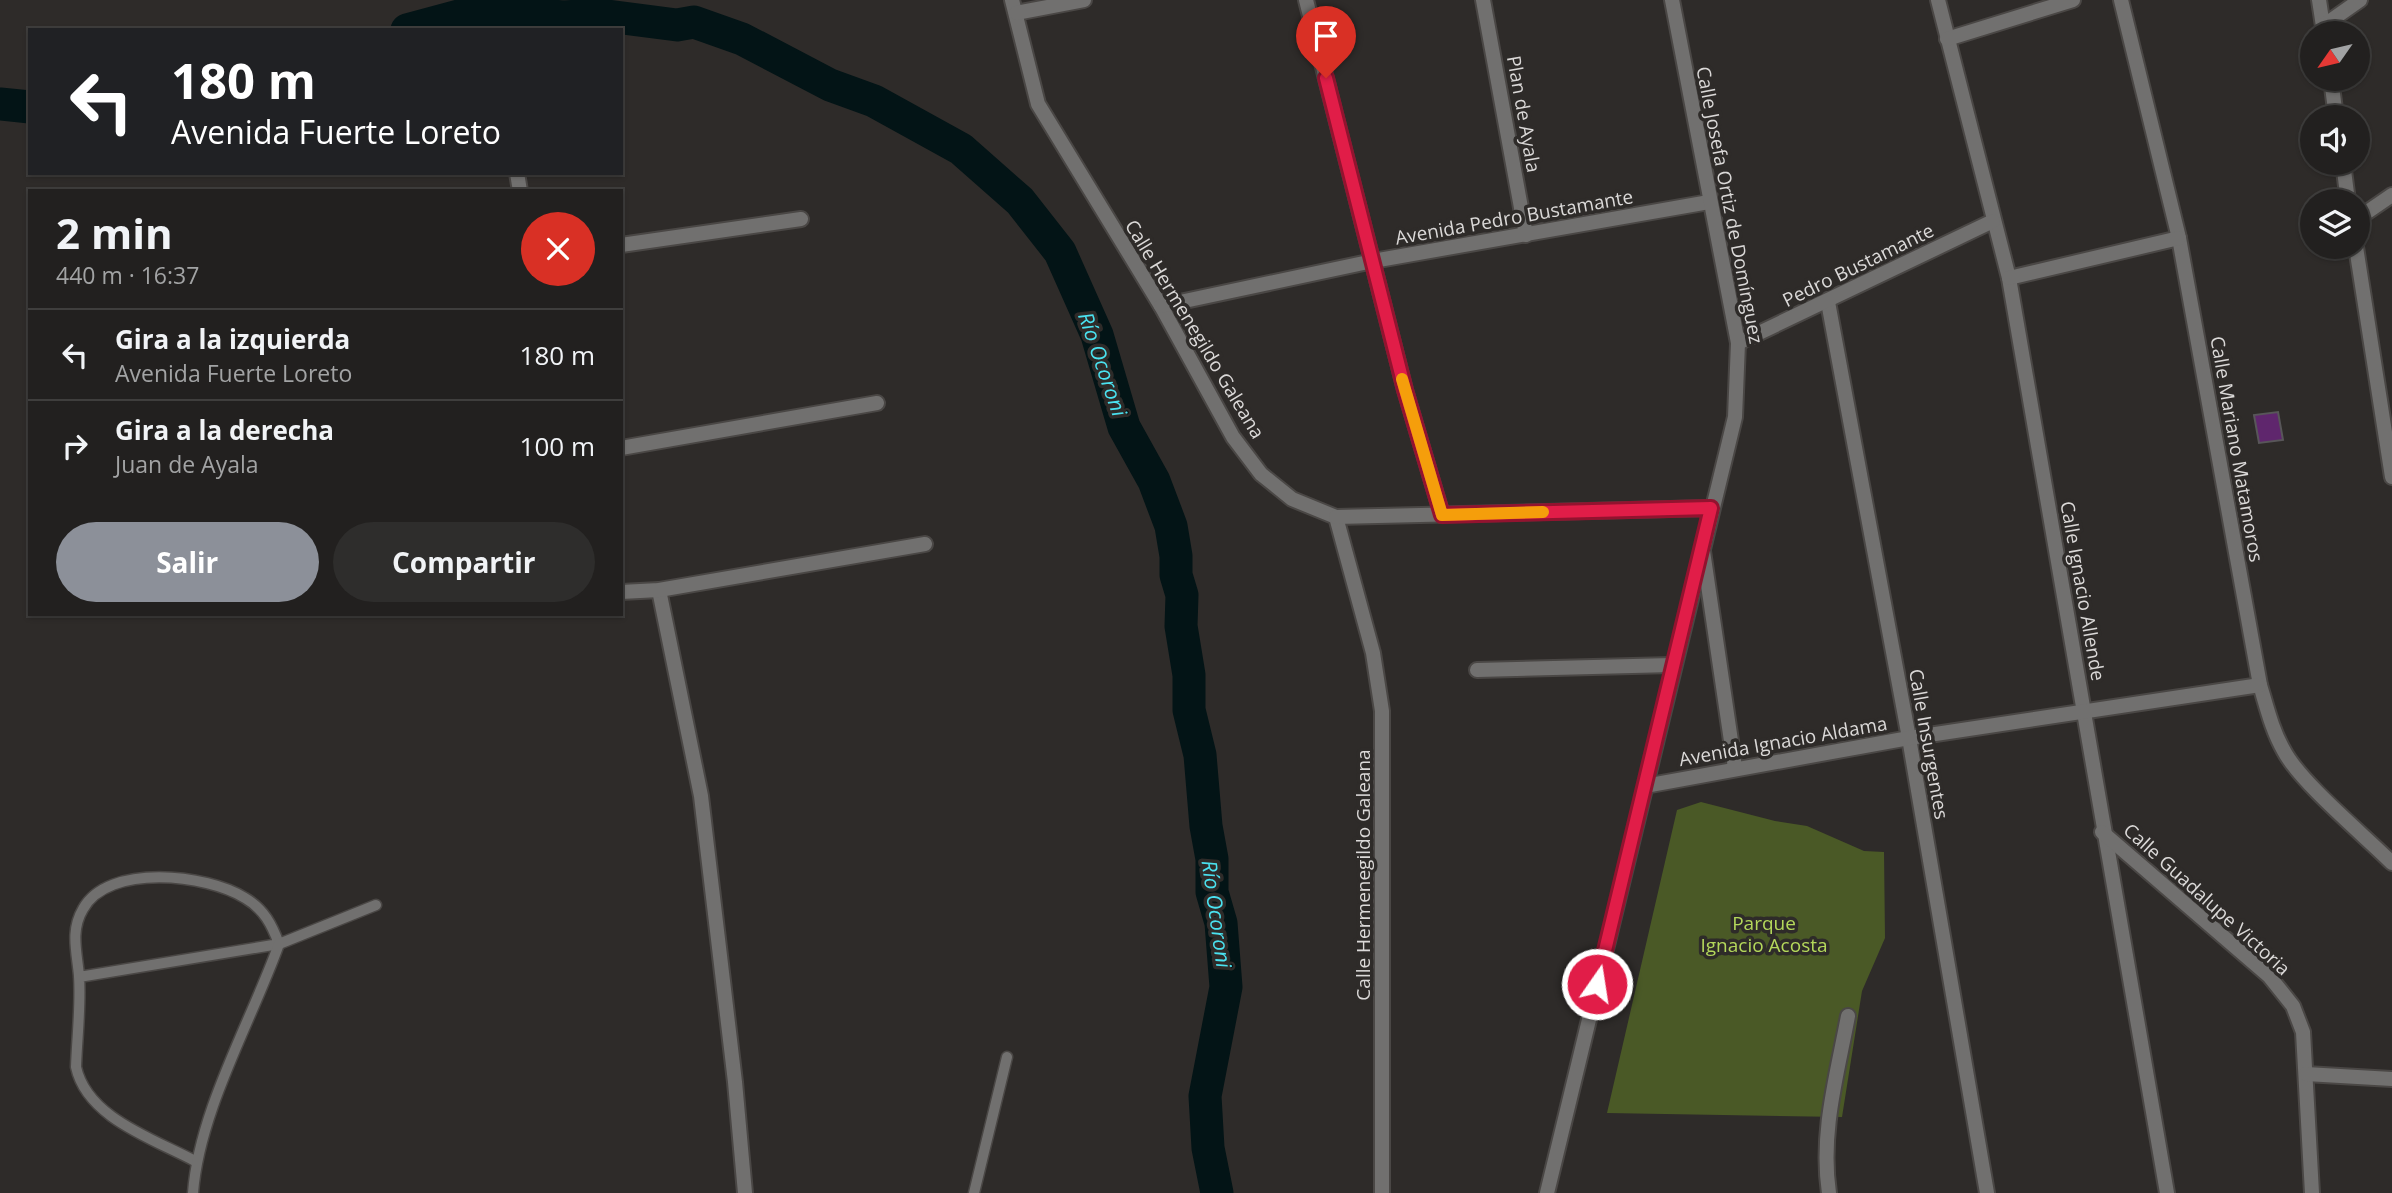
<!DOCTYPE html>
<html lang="es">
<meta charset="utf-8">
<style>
:root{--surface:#22201f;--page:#2e2d2c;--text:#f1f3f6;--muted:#a2a3a4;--line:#3f3e3d;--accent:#8c9099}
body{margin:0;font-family:"Open Sans",sans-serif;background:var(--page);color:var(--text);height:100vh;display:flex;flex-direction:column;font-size:26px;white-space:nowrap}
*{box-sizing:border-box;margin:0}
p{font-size:23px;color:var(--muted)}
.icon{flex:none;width:38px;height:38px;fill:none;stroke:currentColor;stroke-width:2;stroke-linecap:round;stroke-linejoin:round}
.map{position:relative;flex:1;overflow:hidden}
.side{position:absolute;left:28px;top:189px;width:595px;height:427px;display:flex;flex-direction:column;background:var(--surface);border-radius:0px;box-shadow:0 2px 5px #0004,0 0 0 2px var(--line)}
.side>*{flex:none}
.hud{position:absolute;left:28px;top:28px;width:595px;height:147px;border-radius:0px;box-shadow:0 2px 5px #0004,0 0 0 2px var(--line);background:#202124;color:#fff;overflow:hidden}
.needle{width:46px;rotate:236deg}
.buttons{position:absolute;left:2300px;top:21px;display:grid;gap:14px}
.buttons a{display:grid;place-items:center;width:70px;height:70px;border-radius:50%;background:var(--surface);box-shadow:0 2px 5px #0004,0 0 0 2px var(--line);font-size:35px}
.pin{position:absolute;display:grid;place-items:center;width:60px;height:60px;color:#fff;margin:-72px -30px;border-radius:50% 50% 50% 0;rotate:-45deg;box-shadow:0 0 7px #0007}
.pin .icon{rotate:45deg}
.me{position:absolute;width:77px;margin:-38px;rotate:13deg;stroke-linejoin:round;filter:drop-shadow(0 0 5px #0008)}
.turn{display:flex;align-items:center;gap:24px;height:147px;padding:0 28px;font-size:32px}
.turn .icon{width:91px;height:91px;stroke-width:2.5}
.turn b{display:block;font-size:49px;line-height:60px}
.round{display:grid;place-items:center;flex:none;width:74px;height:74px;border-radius:37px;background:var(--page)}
.headline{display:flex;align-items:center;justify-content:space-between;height:119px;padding:0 28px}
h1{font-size:42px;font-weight:700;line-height:52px}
.cta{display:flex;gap:14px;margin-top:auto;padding:14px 28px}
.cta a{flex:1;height:80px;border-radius:42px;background:var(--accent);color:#fff;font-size:28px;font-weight:700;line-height:80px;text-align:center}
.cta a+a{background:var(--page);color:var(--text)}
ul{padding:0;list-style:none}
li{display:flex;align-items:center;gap:21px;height:91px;padding:0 28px;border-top:2px solid var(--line)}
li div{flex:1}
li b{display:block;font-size:26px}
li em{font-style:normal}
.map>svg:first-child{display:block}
.green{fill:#4a5926}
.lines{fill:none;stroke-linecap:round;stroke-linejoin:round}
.river{stroke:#031416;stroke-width:33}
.building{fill:#5f266d;stroke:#585659;stroke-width:2}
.lane-casing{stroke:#4a4745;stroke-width:13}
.street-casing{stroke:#4a4745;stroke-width:18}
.lane{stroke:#71706f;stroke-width:10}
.street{stroke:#71706f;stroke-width:14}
.route-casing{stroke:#92132f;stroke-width:18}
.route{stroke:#e11d48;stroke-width:12}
.slow{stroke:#f59e0b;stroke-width:12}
.labels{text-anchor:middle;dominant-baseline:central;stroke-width:7;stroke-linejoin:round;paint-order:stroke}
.street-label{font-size:19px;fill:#dbd9d8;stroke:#2e2b29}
.park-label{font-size:19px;fill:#b4d85b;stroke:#2e2b29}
.water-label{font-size:21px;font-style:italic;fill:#4ae2f0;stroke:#2e2b29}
</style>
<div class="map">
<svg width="2392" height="1193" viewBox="0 0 2392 1193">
<rect width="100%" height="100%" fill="#2e2b29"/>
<path class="green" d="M1701,802L1775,821L1807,826L1864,851L1884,852L1885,938L1862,991L1842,1117L1607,1113L1677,810Z"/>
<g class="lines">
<g class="river">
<path d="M407,30L459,16L511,12L563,17L599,15L677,25L694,22L742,39L830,85L874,101L961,149L1020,201L1060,252L1097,335L1124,427L1154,481L1171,526L1176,556V575L1182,595L1181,626L1189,675V710L1200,755L1206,826L1212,859V892L1221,923L1226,987L1205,1096L1208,1148L1217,1193"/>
<path d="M0,104L30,107"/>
</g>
</g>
<path class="building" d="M2278,412L2283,440L2259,443L2254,415Z"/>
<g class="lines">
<g class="lane-casing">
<g id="lane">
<path d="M79,977L279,944C272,925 264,909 245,898C207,874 108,863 83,909C70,931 77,952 79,976C81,1006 77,1037 76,1067C87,1118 154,1139 195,1161"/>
<path d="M193,1193C199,1111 251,1022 279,944L376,905"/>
<path d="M974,1193L1007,1057"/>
</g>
</g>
<g class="street-casing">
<g id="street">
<path d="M1012,0L1038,104L1161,306L1233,437L1261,474L1292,499L1336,517L1373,653L1382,711V1193"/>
<path d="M1306,0L1405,390L1442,515"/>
<path d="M1483,0L1526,235"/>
<path d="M1938,0L2009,278L2167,1193"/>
<path d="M2121,0L2179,238L2260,685C2267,708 2272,730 2284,751C2301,783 2364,835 2392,863"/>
<path d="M2319,0L2324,33"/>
<path d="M1016,13L1084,0"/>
<path d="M2323,26L2360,0"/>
<path d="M1947,39L2073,0"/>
<path d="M2331,79L2336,117"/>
<path d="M2343,163L2348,201"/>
<path d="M517,173L520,191"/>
<path d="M2357,219L2392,195"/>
<path d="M621,245L801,219"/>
<path d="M2356,247L2392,477"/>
<path d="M2009,278L2179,238"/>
<path d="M1828,302L1909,738L1987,1193"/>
<path d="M1161,306L1373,261L1709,202"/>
<path d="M1738,343L1993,221"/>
<path d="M621,448L877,403"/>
<path d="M1336,517L1711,508"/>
<path d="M1703,551L1735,768"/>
<path d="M659,590L701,796L735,1082L745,1193"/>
<path d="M621,592L659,590L925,544"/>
<path d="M1477,670L1672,665"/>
<path d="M1645,786L1909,738L2260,685"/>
<path d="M2102,832L2269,976L2293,1006L2303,1032L2312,1193"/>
<path d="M2306,1074L2392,1079"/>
<path d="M1547,1193L1735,417L1738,343L1672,0"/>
<path d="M1829,1193C1820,1133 1837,1075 1848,1016"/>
</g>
</g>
<use href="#lane" class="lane"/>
<use href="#street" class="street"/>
</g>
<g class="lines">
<g class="route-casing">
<path id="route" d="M1326,78L1405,390L1442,515L1711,508L1597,984"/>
</g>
<use href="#route" class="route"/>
<path class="slow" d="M1402,379L1442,515L1543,512"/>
</g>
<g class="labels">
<g class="street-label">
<text transform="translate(1524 114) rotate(80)">Plan de Ayala</text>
<text transform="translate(1730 205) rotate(79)">Calle Josefa Ortiz de Domínguez</text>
<text transform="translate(1514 217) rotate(-10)">Avenida Pedro Bustamante</text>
<text transform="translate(1858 265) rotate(-26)">Pedro Bustamante</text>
<text transform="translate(1195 329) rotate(59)">Calle Hermenegildo Galeana</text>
<text transform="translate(2237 449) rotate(80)">Calle Mariano Matamoros</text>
<text transform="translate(2083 591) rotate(80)">Calle Ignacio Allende</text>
<text transform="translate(1783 741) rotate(-10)">Avenida Ignacio Aldama</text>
<text transform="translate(1929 744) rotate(80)">Calle Insurgentes</text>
<text transform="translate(1363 875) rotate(-90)">Calle Hermenegildo Galeana</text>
<text transform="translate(2207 899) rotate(42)">Calle Guadalupe Victoria</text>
</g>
<g class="park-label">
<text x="1764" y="923">Parque<tspan x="1764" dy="22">Ignacio Acosta</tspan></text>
</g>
<g class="water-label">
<text transform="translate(1103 364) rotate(71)">Río Ocoroni</text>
<text transform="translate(1217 914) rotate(82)">Río Ocoroni</text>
</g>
</g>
</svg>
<div class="buttons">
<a><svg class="needle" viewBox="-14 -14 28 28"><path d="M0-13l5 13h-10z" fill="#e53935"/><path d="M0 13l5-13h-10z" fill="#a2a3a4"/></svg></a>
<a><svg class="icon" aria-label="sound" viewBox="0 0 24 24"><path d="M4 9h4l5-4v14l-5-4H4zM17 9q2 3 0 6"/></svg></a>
<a><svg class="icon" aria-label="layers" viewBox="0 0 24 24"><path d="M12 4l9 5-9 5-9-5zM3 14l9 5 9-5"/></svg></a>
</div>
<div class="pin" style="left:1326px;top:78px;background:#d93025"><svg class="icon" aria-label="arrive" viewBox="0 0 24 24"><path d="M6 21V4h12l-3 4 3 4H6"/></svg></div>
<svg class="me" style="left:1597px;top:984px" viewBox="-20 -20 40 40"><circle r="17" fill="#e11d48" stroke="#fff" stroke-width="3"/><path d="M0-11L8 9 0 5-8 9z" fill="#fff"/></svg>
<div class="hud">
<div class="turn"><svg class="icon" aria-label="left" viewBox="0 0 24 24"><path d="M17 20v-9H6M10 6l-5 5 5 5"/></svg><div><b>180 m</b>Avenida Fuerte Loreto</div></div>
</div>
<section class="side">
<div class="headline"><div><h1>2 min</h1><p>440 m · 16:37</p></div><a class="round" style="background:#d93025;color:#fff"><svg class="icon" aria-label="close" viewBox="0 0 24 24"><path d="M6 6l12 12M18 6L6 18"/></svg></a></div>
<ul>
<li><svg class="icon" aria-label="left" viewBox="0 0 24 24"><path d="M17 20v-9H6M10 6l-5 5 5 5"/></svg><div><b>Gira a la izquierda</b><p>Avenida Fuerte Loreto</p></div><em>180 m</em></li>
<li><svg class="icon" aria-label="right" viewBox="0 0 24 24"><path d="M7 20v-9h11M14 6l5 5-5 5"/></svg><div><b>Gira a la derecha</b><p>Juan de Ayala</p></div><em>100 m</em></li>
</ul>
<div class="cta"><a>Salir</a><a>Compartir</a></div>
</section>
</div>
